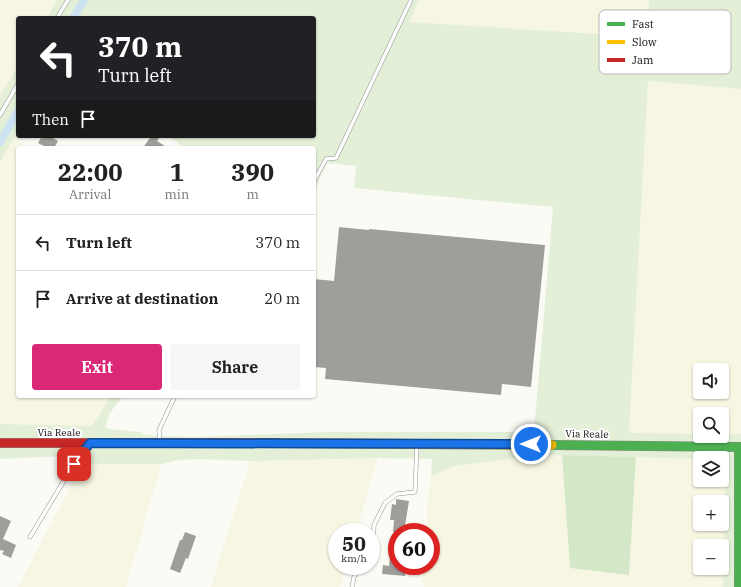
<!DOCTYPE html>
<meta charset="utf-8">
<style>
:root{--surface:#fff;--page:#f6f6f6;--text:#222;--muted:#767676;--line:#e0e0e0;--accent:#db2777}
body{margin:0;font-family:"IBM Plex Serif",serif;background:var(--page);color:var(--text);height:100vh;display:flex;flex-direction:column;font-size:15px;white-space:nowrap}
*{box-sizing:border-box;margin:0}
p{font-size:13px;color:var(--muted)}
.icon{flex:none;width:22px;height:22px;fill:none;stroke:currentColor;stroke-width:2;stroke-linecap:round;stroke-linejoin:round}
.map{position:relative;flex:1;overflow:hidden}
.panel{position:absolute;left:16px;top:146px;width:300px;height:252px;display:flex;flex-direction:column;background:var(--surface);border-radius:4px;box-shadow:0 1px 3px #0004}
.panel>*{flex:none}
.hud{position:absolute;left:16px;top:16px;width:300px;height:122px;border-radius:4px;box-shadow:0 1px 3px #0004;background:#202124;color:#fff;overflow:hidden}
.fabs{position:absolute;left:693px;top:363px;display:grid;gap:8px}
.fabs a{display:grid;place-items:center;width:36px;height:36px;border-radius:4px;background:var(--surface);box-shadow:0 1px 3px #0004;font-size:20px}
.speed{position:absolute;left:328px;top:523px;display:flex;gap:8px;font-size:20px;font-weight:700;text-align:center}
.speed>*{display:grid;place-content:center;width:52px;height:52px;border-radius:50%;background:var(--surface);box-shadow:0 1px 3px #0004;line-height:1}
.speed small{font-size:10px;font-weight:400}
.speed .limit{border:6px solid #d22;background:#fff;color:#111}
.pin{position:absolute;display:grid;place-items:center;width:34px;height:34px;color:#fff;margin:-17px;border-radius:8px;box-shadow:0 2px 6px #0006}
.me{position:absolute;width:44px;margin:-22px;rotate:270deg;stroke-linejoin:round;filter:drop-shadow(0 0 3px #0008)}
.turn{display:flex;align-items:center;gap:14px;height:84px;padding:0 16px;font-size:18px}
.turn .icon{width:52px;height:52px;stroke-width:2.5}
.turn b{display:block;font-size:28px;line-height:34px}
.then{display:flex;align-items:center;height:38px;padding:0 16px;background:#0003;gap:8px;font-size:15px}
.eta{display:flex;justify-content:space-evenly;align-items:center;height:68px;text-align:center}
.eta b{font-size:24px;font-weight:700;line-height:28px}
.action{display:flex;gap:8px;margin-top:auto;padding:8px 16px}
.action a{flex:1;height:46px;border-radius:4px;background:var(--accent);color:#fff;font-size:16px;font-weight:700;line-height:46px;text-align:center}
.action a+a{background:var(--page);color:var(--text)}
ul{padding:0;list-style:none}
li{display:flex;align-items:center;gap:12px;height:56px;padding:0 16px;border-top:1px solid var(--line)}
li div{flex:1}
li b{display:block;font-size:15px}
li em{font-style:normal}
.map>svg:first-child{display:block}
.farmland{fill:#f7f6e3;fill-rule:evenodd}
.green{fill:#e3efd7}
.forest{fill:#d4e7c6}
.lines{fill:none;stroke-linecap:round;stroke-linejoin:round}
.canal{stroke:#cee3f2;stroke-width:8}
.building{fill:#9f9e9b}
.lane-casing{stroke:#959593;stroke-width:4.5}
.fast-casing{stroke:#8c8c8a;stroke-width:10}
.slow-casing{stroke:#8c8c8a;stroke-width:10}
.jam-casing{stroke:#8c8c8a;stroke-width:10}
.lane{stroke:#fefefe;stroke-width:3.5}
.fast{stroke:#4caf50;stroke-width:9}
.slow{stroke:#ffc107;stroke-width:9}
.jam{stroke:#c62828;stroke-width:9}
.route-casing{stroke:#114b97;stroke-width:10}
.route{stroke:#1a73e8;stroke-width:7}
.labels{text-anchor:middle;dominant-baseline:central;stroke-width:4;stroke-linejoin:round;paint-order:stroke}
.street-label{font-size:10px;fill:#0f0f0f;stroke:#fff}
.key{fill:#fff;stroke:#b7b7b7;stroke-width:1}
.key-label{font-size:11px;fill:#0f0f0f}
</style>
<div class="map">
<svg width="741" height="587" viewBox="0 0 741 587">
<rect width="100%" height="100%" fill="#fbfbf6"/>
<g class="farmland">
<path d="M0,0H57L47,18H18V66L0,96Z"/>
<path d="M419,0H649L647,37L408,22Z"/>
<path d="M648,81L741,89V434H722V414H700V434H629ZM700,370H722V392H700Z"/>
<path d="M15,136L25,148H18V396H111L92,426L0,424V162Z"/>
<path d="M562,455L570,568L629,575L636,457L700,459V480H722V468L725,471L723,587H424L422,577L423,566H431V532H426L427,505L431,476L455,466L530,456ZM700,502H722V524H700ZM700,546H722V568H700Z"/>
<path d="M378,458L356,532H337V566H346L340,587H211L250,461Z"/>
<path d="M82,464H161L126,587H18Z"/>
</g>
<g class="green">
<path d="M57,0H419L409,22L647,37L649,0H741V89L648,81L629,433L700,434V436L741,434V587H723L725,471L722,468V458L700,459L562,455L530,456L455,466L431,476L432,459L378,458L250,461L199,459L180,460L161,464H82L87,455L0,459V424L92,426L111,396H123C115,407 106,414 106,428C119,431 130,430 143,433L142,435L192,437L328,432H534L553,207L354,188L356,166L327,163L314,192V148H185L168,136H314V18H89L84,15L83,18H47Z"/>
<path d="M18,66V130L0,162V96Z"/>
</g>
<path class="forest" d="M562,455L636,457L629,575L570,568Z"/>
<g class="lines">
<g class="canal">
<path d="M73,18L84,0"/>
<path d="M0,142L18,111"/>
</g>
</g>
<g class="building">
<path d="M42,136H50L58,141L54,148H48L38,143Z"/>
<path d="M151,136H160L157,141L168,148H143Z"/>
<path d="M339,227L369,230V229L545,245L531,387L502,384L501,395L325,379L326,368L314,367V279L334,281Z"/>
<path d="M396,499L409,501L404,532H393L394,520H390L392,504L396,505Z"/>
<path d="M0,516L11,521L3,539L16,545L11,558L2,554L4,551L0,550Z"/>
<path d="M185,532L196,536L188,559L186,558L180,573L170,569L180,540H182Z"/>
<path d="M390,558H397V566H411L410,574L406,573L405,576L382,574L383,565L389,566Z"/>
</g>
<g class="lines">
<g class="lane-casing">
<g id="lane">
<path d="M57,18L68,0"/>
<path d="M0,115L18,84"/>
<path d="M314,181L326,159L336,158L411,0"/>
<path d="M160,442L159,430L175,396"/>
<path d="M30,537L74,464L88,445"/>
<path d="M371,553L373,551L374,525L385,503L397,494L415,492L417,444"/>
<path d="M352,587L354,577L361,566"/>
</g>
</g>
<g class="fast-casing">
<g id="fast">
<path d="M552,445L741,447"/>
<path d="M739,448V587"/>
</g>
</g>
<g class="slow-casing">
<path id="slow" d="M279,443L552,445"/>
</g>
<g class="jam-casing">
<path id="jam" d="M0,443H279"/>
</g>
<use href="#lane" class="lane"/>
<use href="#fast" class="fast"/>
<use href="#slow" class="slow"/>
<use href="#jam" class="jam"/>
</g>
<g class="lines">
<g class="route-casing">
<path id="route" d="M74,464L90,443L531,444"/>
</g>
<use href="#route" class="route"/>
</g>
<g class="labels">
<g class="street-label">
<text x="59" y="432">Via Reale</text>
<text transform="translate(587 434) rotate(1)">Via Reale</text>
</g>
</g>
<rect x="599" y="10" width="132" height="64" rx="6" class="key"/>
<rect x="607" y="22" width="18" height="4" fill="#4caf50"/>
<rect x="607" y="40" width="18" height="4" fill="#ffc107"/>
<rect x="607" y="58" width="18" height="4" fill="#c62828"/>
<g class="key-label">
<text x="632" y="28">Fast</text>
<text x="632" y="46">Slow</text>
<text x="632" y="64">Jam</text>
</g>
</svg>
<div class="fabs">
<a><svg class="icon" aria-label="sound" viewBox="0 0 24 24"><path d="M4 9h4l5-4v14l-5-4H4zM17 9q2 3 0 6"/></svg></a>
<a><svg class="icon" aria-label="search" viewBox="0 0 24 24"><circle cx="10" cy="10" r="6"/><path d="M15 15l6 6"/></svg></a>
<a><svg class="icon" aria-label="layers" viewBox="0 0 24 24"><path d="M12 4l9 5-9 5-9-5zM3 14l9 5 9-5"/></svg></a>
<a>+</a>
<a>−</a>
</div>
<div class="speed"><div>50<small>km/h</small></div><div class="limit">60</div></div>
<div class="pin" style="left:74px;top:464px;background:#d93025"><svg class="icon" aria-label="arrive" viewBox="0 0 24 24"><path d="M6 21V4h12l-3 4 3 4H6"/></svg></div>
<svg class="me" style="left:531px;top:444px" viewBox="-20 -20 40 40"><circle r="17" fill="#1a73e8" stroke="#fff" stroke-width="3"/><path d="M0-11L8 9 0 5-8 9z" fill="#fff"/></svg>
<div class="hud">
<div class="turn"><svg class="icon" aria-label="left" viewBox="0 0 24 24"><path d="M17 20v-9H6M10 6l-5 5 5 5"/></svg><div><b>370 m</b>Turn left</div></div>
<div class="then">Then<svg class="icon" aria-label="arrive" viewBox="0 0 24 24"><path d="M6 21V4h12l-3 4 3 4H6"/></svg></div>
</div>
<section class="panel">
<div class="eta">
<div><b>22:00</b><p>Arrival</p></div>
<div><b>1</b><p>min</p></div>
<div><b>390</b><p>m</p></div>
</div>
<ul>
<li><svg class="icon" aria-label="left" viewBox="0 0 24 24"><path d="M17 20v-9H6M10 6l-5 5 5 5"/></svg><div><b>Turn left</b></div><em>370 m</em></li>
<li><svg class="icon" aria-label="arrive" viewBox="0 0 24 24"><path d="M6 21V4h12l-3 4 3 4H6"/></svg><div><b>Arrive at destination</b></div><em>20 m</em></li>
</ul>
<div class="action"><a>Exit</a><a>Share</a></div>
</section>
</div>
